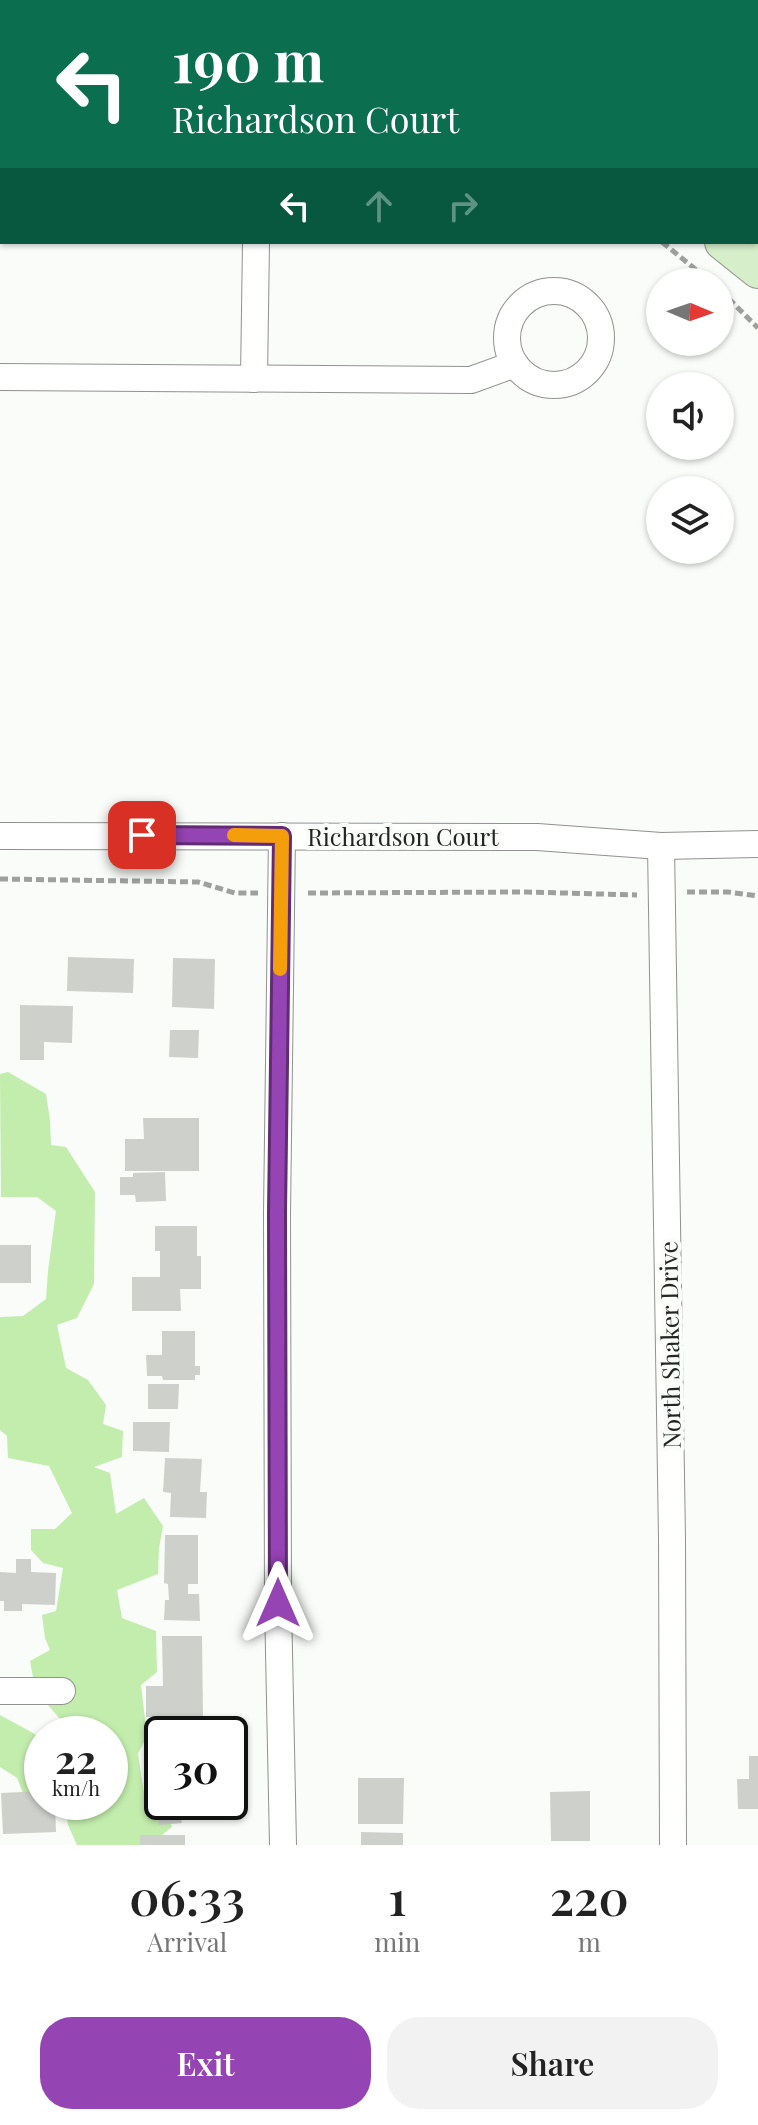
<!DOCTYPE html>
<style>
:root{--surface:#fff;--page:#f2f2f2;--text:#222;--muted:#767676;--accent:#9544b3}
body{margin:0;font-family:"Playfair Display",serif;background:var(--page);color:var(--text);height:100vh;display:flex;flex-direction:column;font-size:30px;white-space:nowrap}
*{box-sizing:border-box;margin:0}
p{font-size:26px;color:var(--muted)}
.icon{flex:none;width:44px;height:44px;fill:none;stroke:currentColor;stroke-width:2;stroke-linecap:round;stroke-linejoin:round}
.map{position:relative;height:1845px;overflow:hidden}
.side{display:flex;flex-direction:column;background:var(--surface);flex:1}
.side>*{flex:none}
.top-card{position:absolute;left:0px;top:0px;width:758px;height:244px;box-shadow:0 2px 6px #0004;background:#0b6e4f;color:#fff;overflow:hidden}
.needle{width:52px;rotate:92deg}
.fabs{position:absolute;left:646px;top:268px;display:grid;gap:16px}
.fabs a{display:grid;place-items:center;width:88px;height:88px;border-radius:50%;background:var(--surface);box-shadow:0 2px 6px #0004;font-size:40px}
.speed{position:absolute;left:24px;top:1716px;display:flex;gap:16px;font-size:40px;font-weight:700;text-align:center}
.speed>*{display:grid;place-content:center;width:104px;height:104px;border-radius:50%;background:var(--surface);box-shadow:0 2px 6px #0004;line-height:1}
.speed small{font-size:20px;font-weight:400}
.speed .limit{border:4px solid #111;border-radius:12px;background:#fff;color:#111}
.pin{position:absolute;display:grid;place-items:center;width:68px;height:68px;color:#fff;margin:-34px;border-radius:16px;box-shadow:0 4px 12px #0006}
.me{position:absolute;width:88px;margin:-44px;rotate:0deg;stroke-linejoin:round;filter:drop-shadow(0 0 6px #0008)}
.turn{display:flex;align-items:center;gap:28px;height:168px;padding:0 40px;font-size:36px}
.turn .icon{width:104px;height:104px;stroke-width:2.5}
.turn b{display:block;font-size:56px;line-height:68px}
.lanes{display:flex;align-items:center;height:76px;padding:0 40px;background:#0003;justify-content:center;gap:40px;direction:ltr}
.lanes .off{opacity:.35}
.eta{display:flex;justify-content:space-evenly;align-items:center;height:136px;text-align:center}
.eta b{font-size:48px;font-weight:600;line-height:56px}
.primary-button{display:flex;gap:16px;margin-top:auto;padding:16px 40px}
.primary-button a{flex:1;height:92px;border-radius:32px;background:var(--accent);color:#fff;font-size:32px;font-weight:600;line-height:92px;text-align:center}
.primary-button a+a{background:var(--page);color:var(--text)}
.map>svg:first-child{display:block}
.green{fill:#c2edad}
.building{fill:#ced0cc}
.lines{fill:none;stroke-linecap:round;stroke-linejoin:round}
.street-casing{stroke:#8f928e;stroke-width:28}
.secondary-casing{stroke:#8f928e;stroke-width:38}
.path{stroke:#9ea09d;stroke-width:5;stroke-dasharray:8 4;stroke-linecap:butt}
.street{stroke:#fff;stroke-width:26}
.secondary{stroke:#d6eec9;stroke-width:36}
.route-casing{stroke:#612c74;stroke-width:20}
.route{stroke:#9544b3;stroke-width:14}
.slow{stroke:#f59e0b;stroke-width:14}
.labels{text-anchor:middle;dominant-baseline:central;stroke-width:8;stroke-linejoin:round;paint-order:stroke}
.street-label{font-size:24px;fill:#242523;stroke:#f9fcf8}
</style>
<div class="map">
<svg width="758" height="1845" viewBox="0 0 758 1845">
<rect width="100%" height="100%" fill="#f9fcf8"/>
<g class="green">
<path d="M8,1072L46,1094L50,1120L51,1145L66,1147L95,1192L94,1284L77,1318L57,1325L66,1368L88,1380L106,1405L103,1424L123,1431L122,1457L94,1467L110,1473L116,1514L144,1498L163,1526L159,1548L158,1574L117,1590L122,1618L156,1631L157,1672L141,1685L147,1736L138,1754L144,1793L166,1810L172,1827L152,1843L145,1845H77L68,1825L65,1802H110V1734H73L48,1705L63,1679L34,1682L30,1661L50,1650L45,1638L42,1615L56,1611L63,1568L43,1563L31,1550V1529H55L72,1513L49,1466L8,1458L7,1436L0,1430V1317L23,1316L46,1299L48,1271L56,1211L37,1197H1L0,1074Z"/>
<path d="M0,1715L35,1734L42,1745V1794L23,1793L17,1778L0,1767Z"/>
</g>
<g class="building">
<path d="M68,957L134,959L133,993L67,991Z"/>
<path d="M173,958L215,959L214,1009L172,1007Z"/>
<path d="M20,1005L73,1006L72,1043L44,1042V1060H20Z"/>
<path d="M170,1030H199L198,1058L169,1057Z"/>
<path d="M143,1118H199V1171H125V1139H144Z"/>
<path d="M165,1172L166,1201L136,1202L135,1195H120V1177H133V1173Z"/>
<path d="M155,1226H197V1256H201V1289H180L181,1311H132V1277H160V1251H155Z"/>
<rect x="0" y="1245" width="31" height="38"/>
<path d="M162,1331H195V1366H200V1375H195V1380H163L162,1376H147L146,1355H162Z"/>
<path d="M148,1384H179L178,1409H148Z"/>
<path d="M133,1422H170L169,1452L133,1451Z"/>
<path d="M165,1458L202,1459L200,1492H207L206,1518L170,1517L171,1493L163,1492Z"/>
<path d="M165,1535H198V1584H188V1594H199L200,1621L164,1620L165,1600H169L168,1584L164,1583Z"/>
<path d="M16,1559H31V1572L56,1573L55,1605L22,1604V1611H4V1601H0V1572L16,1573Z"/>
<path d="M162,1636H202L203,1716L146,1717V1686H163Z"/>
<path d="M162,1739V1802H179L182,1823L159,1825L149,1740Z"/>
<path d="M749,1756H758V1809H738L737,1779H749Z"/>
<path d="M358,1778H404L403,1824H358Z"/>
<path d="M42,1791V1802H55L56,1832L3,1834L1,1793Z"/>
<path d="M590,1791V1841H551L550,1792Z"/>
<path d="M361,1832L403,1833V1845H361Z"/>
<rect x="140" y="1835" width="45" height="10"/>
</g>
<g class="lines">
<g class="street-casing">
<g id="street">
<circle cx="554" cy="338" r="47"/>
<path d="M0,377L471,380L515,364"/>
<path d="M254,379L256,242"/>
<path d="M0,836L537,837L661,846L758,844"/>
<path d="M282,836L277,1213L278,1603L283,1845"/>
<path d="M661,846L672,1539L673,1845"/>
<path d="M0,1691H62"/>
</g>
</g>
<g class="secondary-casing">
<g id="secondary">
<path d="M15,0L16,2"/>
<path d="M554,0L557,2"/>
<path d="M756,133L758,134"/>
<path d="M756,228L758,230"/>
<path d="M723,242L758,270"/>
</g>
</g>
<g class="path">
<path d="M0,72H2"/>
<path d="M662,242L711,282"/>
<path d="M720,290L758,328"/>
<path d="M0,879L198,882L235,893H258"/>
<path d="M687,892H728L758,896"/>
<path d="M308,893L527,892L637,895"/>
</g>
<use href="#street" class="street"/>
<use href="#secondary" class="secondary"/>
</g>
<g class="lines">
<g class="route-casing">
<path id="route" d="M142,835L282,836L277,1213L278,1603"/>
</g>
<use href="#route" class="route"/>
<path class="slow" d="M234,835L282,836L280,969"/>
</g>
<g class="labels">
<g class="street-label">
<text x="403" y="836">Richardson Court</text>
<text transform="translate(669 1345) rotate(-91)">North Shaker Drive</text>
</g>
</g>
</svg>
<div class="fabs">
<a><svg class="needle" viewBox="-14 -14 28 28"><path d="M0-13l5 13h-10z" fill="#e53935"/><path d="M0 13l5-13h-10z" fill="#767676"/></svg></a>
<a><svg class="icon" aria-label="sound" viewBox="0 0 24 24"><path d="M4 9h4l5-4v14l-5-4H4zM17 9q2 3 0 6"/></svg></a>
<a><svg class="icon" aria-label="layers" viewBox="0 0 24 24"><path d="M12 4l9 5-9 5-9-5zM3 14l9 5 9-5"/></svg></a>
</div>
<div class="speed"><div>22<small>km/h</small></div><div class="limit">30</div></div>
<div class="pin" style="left:142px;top:835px;background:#d93025"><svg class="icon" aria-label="arrive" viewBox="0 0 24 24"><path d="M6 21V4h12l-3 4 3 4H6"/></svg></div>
<svg class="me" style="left:278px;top:1603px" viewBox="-20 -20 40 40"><path d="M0-17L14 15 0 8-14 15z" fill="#9544b3" stroke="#fff" stroke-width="4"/></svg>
<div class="top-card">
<div class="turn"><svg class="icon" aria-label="left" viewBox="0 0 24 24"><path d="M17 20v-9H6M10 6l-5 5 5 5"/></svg><div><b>190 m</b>Richardson Court</div></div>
<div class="lanes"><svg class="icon" aria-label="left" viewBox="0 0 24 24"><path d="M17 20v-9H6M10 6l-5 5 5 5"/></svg><svg class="icon off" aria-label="ahead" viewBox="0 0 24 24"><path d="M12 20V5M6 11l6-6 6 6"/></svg><svg class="icon off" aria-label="right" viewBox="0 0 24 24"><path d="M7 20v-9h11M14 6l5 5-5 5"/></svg></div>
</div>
</div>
<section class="side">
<div class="eta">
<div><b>06:33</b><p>Arrival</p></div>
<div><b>1</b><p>min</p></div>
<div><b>220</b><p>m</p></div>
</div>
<div class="primary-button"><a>Exit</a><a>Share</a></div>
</section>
